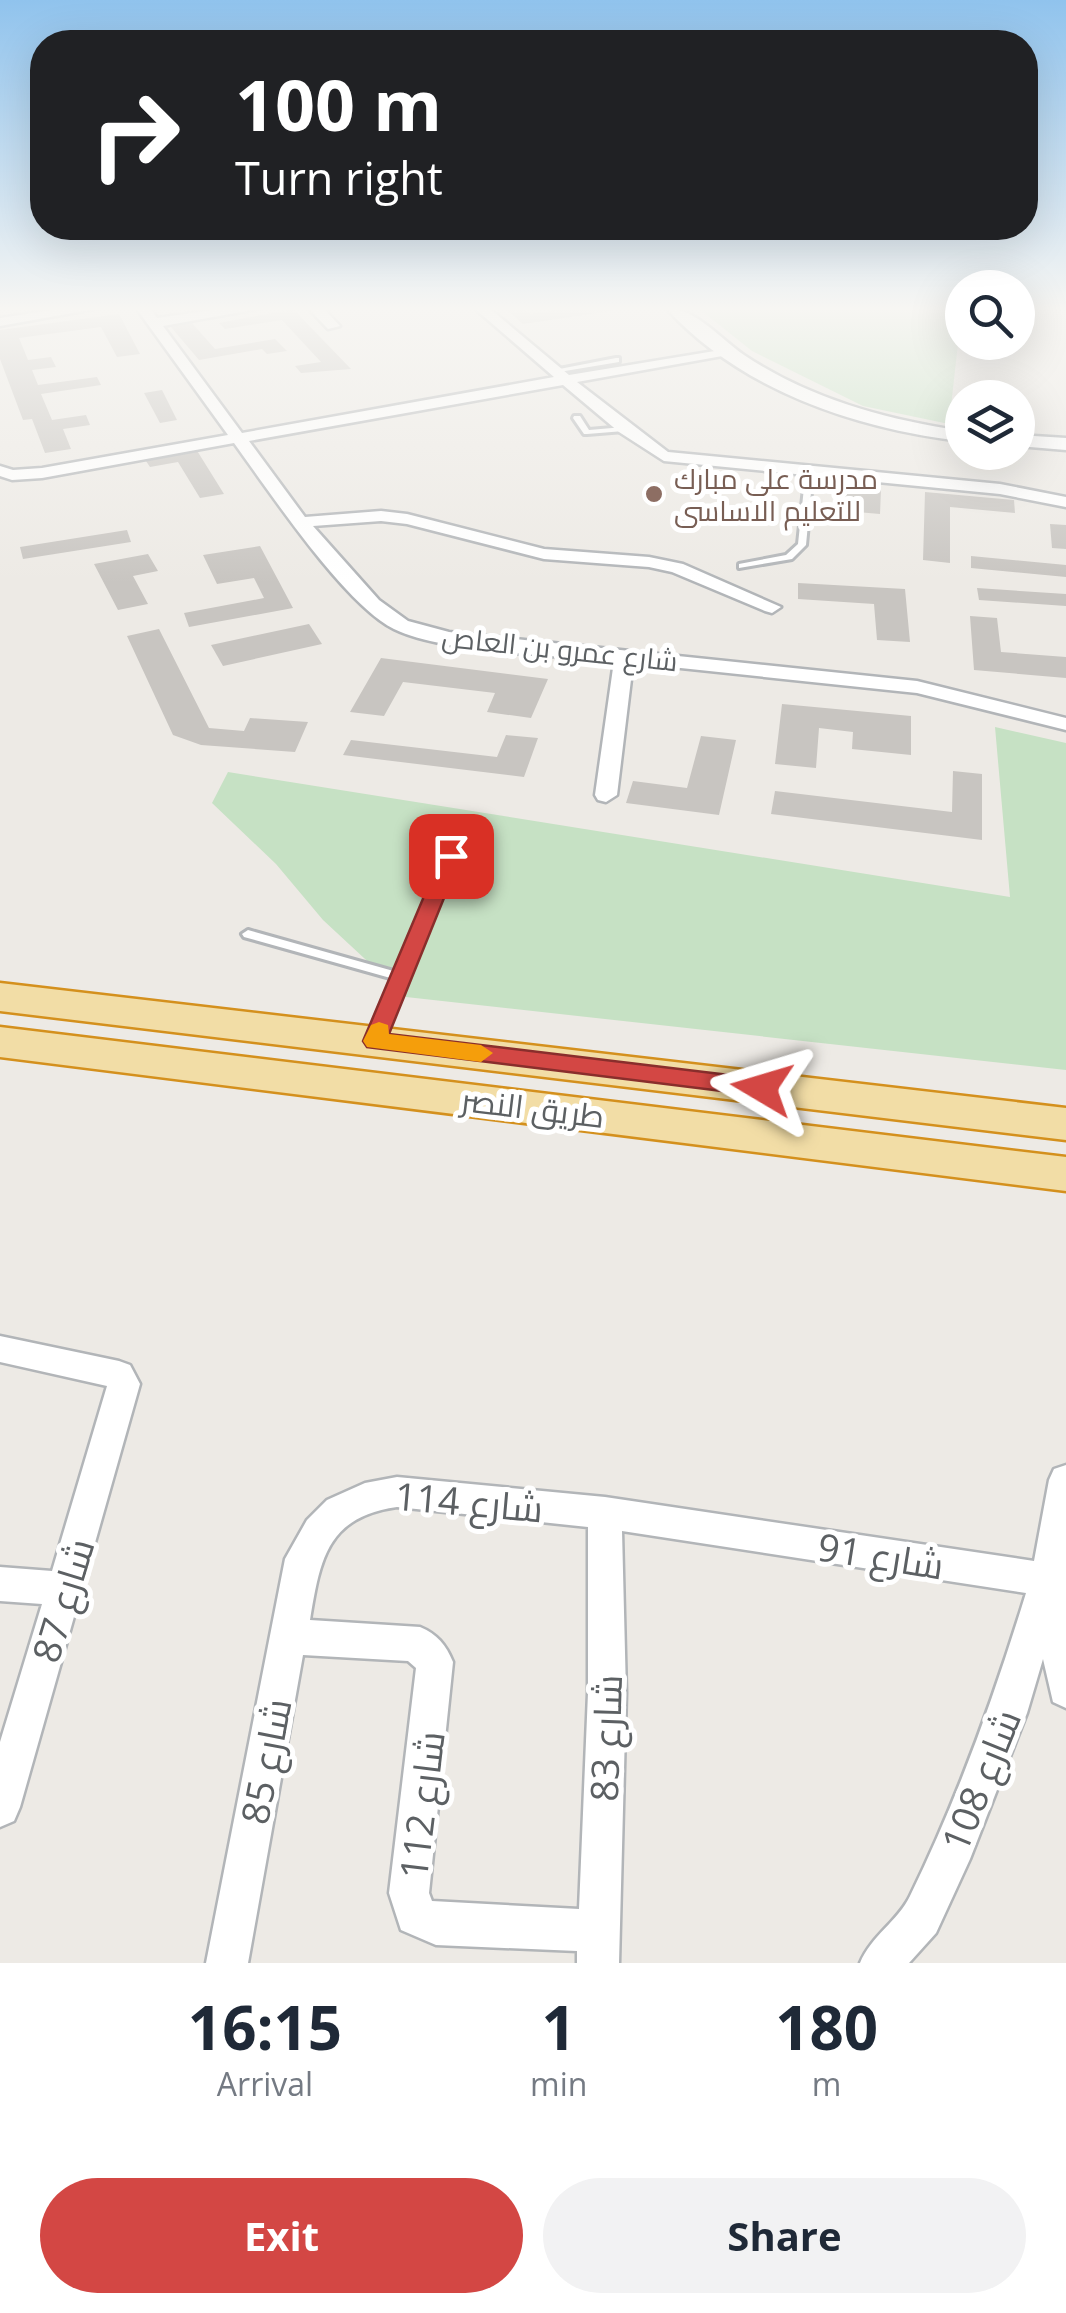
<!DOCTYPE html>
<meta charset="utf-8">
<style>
:root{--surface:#fff;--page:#f2f2f3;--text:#1f2937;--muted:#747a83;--accent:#d34744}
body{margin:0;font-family:"Open Sans",Cairo,sans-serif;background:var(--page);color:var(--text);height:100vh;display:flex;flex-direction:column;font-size:38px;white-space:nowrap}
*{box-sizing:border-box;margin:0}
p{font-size:32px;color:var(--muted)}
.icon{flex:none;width:55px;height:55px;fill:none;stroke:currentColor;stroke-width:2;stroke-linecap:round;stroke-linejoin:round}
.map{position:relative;height:1963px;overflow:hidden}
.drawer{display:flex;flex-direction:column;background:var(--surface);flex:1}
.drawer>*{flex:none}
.top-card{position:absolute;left:30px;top:30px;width:1008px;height:210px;border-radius:40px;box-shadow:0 10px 40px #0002;background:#202124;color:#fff;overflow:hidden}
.controls{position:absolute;left:945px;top:270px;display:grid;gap:20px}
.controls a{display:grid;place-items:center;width:90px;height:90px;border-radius:50%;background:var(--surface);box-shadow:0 10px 40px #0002;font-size:50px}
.pin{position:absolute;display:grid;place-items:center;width:85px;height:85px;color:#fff;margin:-42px;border-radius:20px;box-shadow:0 5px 15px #0006}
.me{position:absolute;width:110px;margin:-55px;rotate:277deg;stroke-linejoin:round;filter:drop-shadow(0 0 8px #0008)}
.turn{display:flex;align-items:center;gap:35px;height:210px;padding:0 40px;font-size:45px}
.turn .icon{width:130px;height:130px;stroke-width:2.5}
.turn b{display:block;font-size:70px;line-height:85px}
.eta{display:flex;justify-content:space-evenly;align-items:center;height:170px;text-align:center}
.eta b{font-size:60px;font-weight:700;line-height:70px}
.primary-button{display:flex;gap:20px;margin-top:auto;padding:20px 40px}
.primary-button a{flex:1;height:115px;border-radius:60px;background:var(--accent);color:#fff;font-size:40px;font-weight:700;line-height:115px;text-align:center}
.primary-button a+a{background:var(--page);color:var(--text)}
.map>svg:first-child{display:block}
.green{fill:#c6e1c4}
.building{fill:#c8c5c1}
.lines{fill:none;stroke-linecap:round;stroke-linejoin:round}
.service-casing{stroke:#b2b5b8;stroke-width:6}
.minor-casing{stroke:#b2b5b8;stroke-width:5}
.tertiary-casing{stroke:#b2b5b8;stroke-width:5}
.trunk-casing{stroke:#d4901d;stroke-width:5}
.service{fill:#fff;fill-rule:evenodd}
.minor{fill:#fff;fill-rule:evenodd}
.tertiary{fill:#fff;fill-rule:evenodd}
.trunk{fill:#f2dda6;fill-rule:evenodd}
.route{fill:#d34744;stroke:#892e2c;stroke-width:2.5}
.slow{fill:#f59e0b}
.education-dot{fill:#8d6e63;stroke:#fff;stroke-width:4}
.labels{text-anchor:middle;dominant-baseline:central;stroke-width:10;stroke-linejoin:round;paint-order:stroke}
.far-education-label{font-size:28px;fill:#785e54;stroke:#fff;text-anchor:start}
.far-street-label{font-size:28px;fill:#5c6063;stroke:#fff}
.street-label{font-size:32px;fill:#5c6063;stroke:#fff}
.near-street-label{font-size:38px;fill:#5c6063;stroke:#fff}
</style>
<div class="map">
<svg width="1066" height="1963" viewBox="0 0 1066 1963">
<rect width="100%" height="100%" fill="#edeae5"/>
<g class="green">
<path d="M698,308H962L949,424L863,406L752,351Z"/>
<path d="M995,727L1066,743V1070L406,997L323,920L276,864L212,803L228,772L1010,897Z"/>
</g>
<g class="building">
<path d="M505,308H524L530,314L567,308L618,310L523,324Z"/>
<path d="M293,309L351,369L301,373L295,366L321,362L282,320L225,329L219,323Z"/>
<path d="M119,314L140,354L117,357L101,327L19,338L28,360L51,357L56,367L32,370L38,385L97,377L101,385L41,394L52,420L86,415L90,425L63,429L71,449L45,453L32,419L23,420L0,359V330Z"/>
<path d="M192,323L215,349L275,339L287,351L267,354L262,349L199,360L171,327Z"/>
<path d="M162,390L177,420L160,423L144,393Z"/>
<path d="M196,449L224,494L200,498L178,462L150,467L144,458Z"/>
<path d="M836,487L881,490L880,514L834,510Z"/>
<path d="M925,492L1014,500L1015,513L950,507V563L923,560Z"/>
<path d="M1050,524L1066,525V549L1052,548Z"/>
<path d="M127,530L131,542L23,559L20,547Z"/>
<path d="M260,546L293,608L189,627L184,613L264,598L254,578L217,584L203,555Z"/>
<path d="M148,554L158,571L133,576L148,604L118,610L94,564Z"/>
<path d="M971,556L1066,565V577L971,568Z"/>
<path d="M798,583L905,589L910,642L877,640L874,604L798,599Z"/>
<path d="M977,588L1066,594V606L979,600Z"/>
<path d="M970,616L997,618L1001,652L1066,657V678L974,670Z"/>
<path d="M309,624L322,644L223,666L211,645Z"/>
<path d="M159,629L209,728L244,731L250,718L308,722L295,752L201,745L173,735L127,636Z"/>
<path d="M381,658L548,679L531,718L487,712L495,693L403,682L384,716L350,712Z"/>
<path d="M782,704L911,716V755L852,749L853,732L819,728L816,768L775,764Z"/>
<path d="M506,735L538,738L524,777L343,755L351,740L497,757Z"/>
<path d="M701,736L736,740L719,815L626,803L633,781L687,788Z"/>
<path d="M953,771L982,774V840L771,814L775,791L952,812Z"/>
</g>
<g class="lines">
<g class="service-casing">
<g id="service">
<path d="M616,358H619V362L553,373L549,371Z"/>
<path d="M574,416H580L589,430L624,427L628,429L624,431L587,434H584L573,418Z"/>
<path d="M806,469L813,471L806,545L792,559L739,568V564L786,555L798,544Z"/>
<path d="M451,853L457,856L380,1044L375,1046L368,1041L394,979L244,937L242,934L248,930L397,972L445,856Z"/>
</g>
</g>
<g class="minor-casing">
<g id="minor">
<path d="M65,308H100L0,326V318Z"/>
<path d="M136,308H150L157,318L227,308H263L163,326L242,433L554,377L474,308H489L569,375L733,348L735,351L728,355L577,382L668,452L1000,484L1066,497V507L1000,494L664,461L619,432L563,385L249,441L305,517L381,511L407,514L544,549L649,557L683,564L781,607L772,613L765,611L672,572L649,567L544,559L407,524L381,521L313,526L379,600L408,621L449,632L917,681L1066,718V730L917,693L633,663L617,795L606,802L598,800L595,795L614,661C557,655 442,653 394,629C344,604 269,491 234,443L42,478L12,480L0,476V466L13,470L42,468L228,435Z"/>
<path d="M308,308H323L340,326L328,329Z"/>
<path d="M0,1336L119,1361L130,1365L140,1384L20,1807L14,1821L0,1827V1742L42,1604L0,1601V1567L52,1571L107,1386L0,1362Z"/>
<path d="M1066,1465V1708L1053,1702L1043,1659L1027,1713L970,1859L936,1933L909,1963H860C871,1936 898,1921 910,1896C958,1798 994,1697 1026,1593L622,1531L626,1693L619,1963H577V1951L436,1945L401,1930L389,1893L416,1668L408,1661L303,1655L248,1963H206L285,1559L307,1520L327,1500L365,1483L397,1477L605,1497L1034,1561L1049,1480L1054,1469ZM397,1507L588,1527V1693L579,1909L432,1901L429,1893L453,1662C446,1645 437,1634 420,1627L310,1620C320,1559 327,1517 397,1507Z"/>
</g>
</g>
<g class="tertiary-casing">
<g id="tertiary">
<path d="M666,308C696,308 719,338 744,355C810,399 884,419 962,431V441C857,429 740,390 666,308Z"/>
<path d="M1018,435L1066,438V450L1018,446Z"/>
</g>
</g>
<g class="trunk-casing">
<g id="trunk">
<path d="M0,983L1066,1108V1140L0,1011Z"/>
<path d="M0,1027L1066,1157V1191L0,1057Z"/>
</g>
</g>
<use href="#service" class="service"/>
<use href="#minor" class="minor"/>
<use href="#tertiary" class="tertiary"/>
<use href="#trunk" class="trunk"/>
</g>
<linearGradient id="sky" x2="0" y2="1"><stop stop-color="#90c3ed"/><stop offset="0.53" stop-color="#f7f6f3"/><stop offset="1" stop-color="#f7f6f3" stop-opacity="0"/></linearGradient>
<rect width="1066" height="583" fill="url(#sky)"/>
<path class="route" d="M451,849L461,856L389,1034L762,1079L771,1081L774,1088L771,1094L762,1096L367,1047L363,1041L441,856Z"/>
<path class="slow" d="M379,1022L388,1025L389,1034L481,1045L493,1053L481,1062L367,1047L363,1041L371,1025Z"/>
<circle class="education-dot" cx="654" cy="494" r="10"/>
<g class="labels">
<g class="far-education-label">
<text x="674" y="478">مدرسة على مبارك<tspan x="674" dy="32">للتعليم الاساسى</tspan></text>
</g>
<g class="far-street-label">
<text transform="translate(560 648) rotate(6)">شارع عمرو بن العاص</text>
</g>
<g class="street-label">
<text transform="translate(533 1107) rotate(7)">طريق النصر</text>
</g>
<g class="near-street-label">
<text transform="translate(469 1501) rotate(5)">شارع 114</text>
<text transform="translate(881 1555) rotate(9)">شارع 91</text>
<text transform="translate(62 1600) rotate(-73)">شارع 87</text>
<text transform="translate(605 1738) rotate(-88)">شارع 83</text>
<text transform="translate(265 1761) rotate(-79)">شارع 85</text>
<text transform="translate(980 1780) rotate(-68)">شارع 108</text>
<text transform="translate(421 1805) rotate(-83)">شارع 112</text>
</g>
</g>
</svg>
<div class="controls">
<a><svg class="icon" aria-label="search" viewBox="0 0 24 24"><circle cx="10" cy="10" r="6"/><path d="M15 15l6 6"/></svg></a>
<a><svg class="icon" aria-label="layers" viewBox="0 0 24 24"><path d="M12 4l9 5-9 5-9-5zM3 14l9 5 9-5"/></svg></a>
</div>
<div class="pin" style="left:451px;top:856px;background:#d93025"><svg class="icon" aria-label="arrive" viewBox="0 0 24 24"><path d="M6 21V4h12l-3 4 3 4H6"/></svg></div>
<svg class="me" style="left:762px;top:1088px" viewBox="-20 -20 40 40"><path d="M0-17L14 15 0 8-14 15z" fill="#d34744" stroke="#fff" stroke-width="4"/></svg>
<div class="top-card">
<div class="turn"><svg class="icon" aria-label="right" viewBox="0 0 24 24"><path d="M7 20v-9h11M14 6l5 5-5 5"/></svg><div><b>100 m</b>Turn right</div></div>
</div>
</div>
<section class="drawer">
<div class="eta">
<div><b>16:15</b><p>Arrival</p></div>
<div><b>1</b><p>min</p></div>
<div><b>180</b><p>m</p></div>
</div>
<div class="primary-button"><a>Exit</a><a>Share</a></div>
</section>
